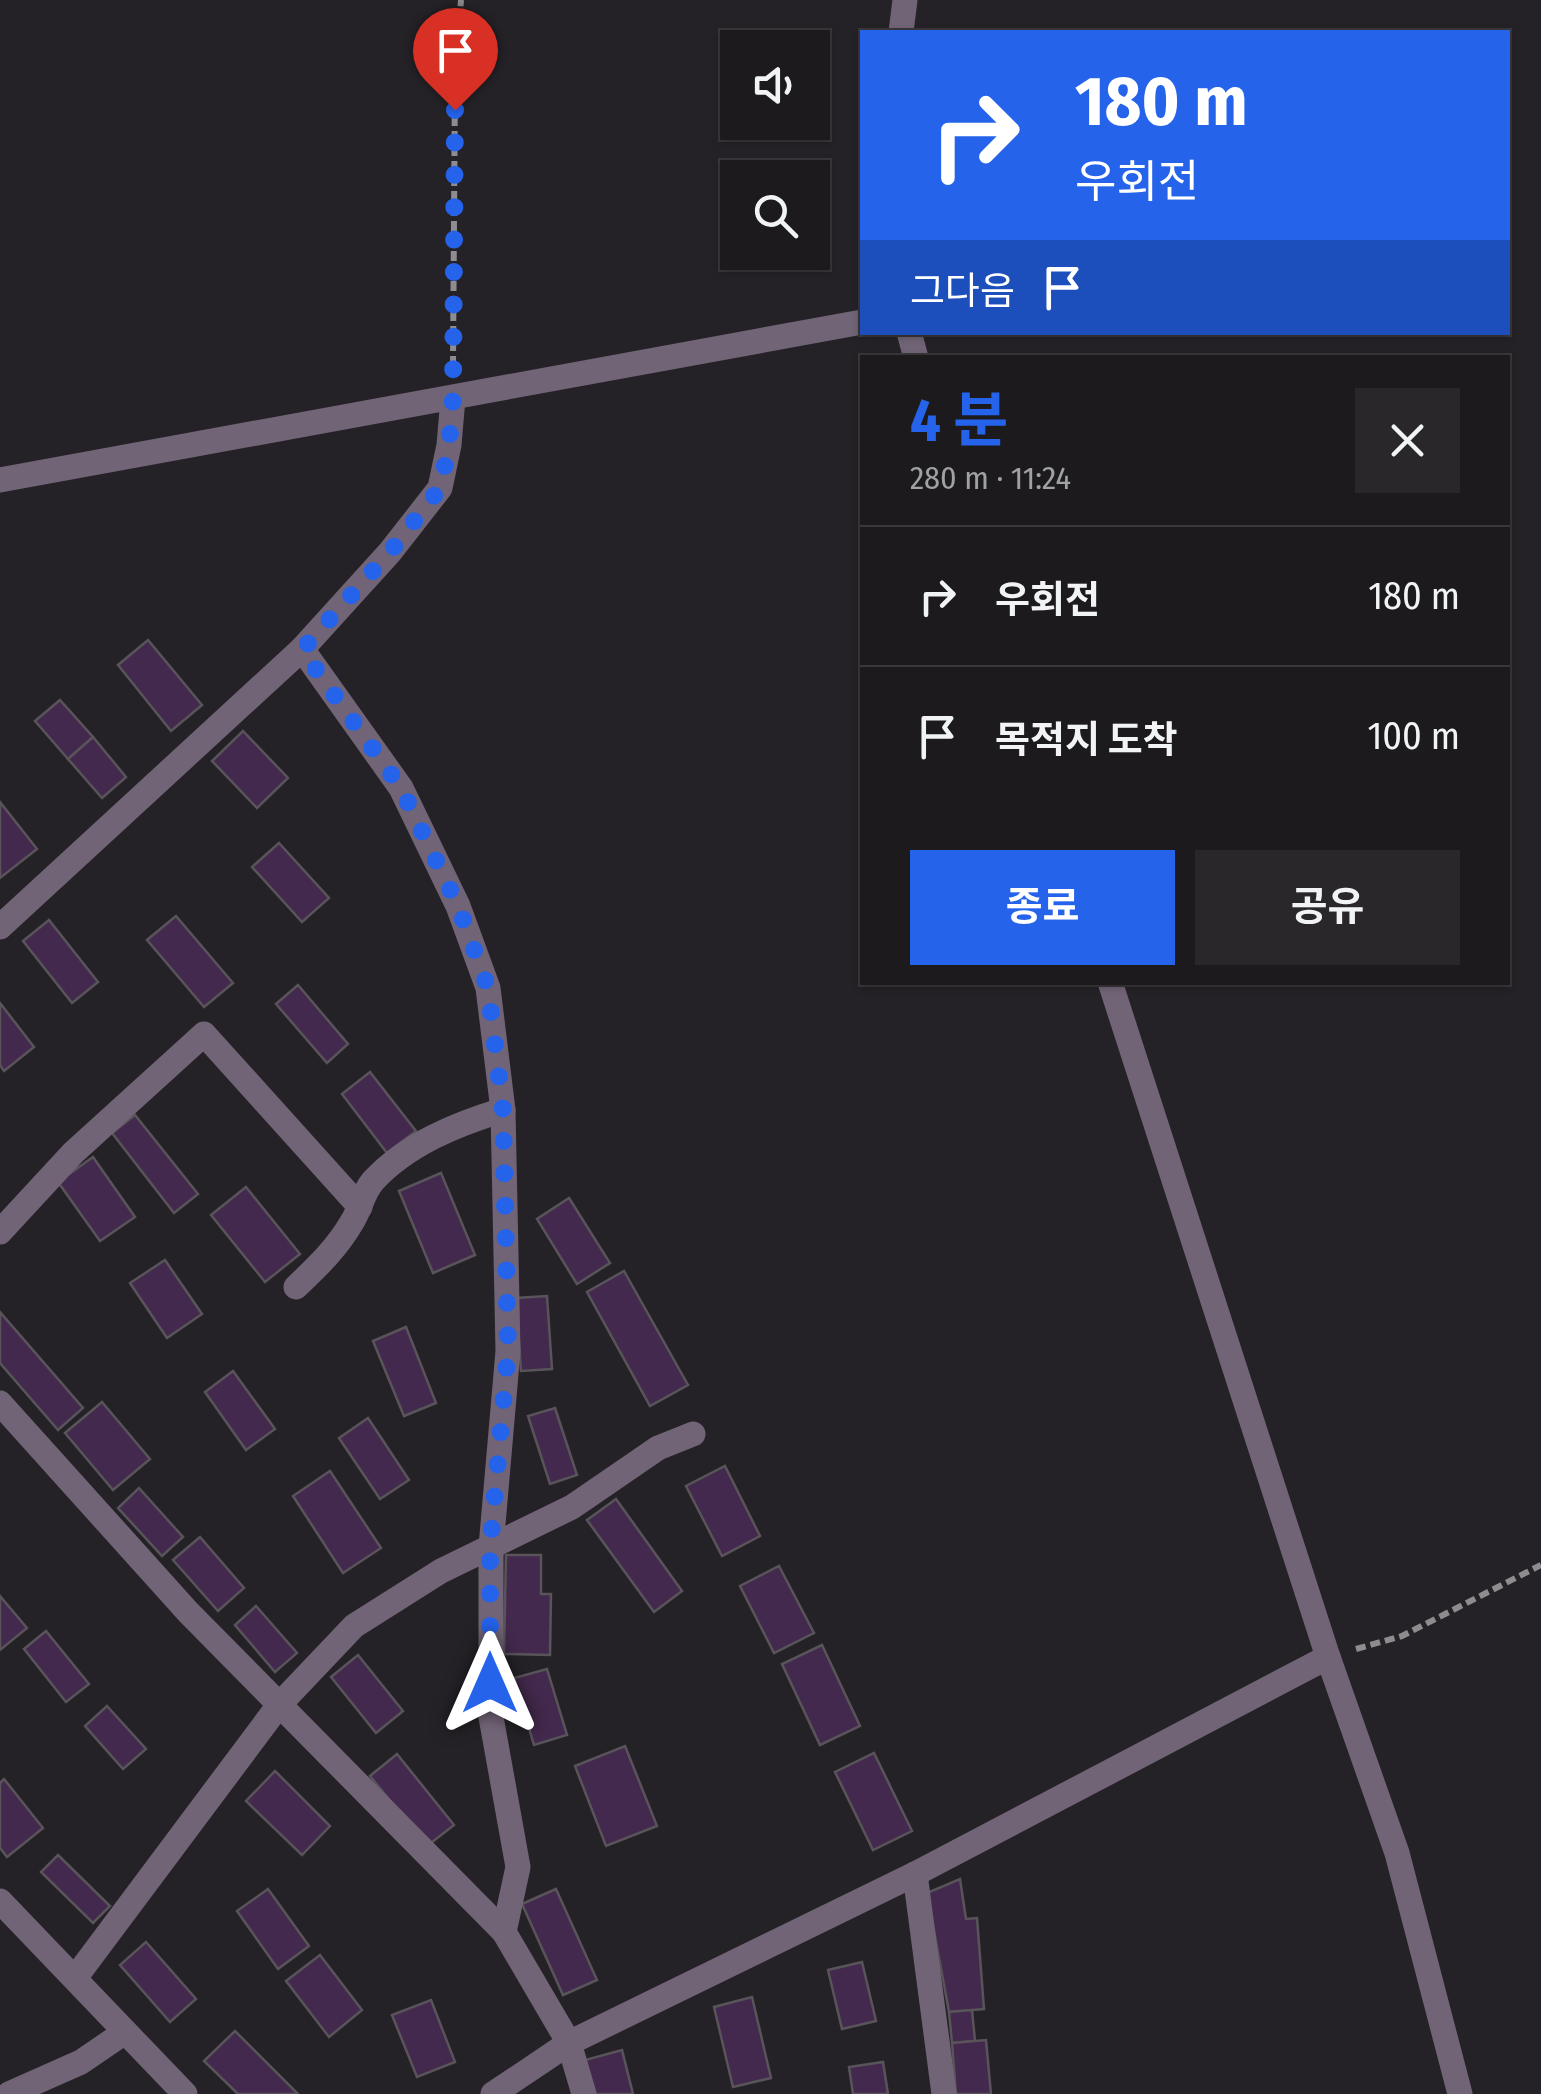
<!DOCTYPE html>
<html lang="ko">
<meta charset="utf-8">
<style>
:root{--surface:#1c1a1d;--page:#29272a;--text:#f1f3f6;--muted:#a0a1a4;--line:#3a383b;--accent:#2563eb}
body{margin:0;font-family:"Fira Sans Condensed","Noto Sans KR",sans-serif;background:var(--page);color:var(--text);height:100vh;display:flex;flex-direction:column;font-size:38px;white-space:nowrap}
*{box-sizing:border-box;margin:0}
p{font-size:32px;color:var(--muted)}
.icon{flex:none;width:55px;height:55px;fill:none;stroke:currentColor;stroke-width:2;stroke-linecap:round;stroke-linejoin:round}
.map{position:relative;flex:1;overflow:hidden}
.sheet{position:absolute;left:860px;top:355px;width:650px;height:630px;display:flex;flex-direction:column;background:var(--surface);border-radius:0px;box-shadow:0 2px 8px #0004,0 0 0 2px var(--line)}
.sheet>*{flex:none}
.hud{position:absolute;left:860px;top:30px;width:650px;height:305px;border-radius:0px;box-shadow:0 2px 8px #0004,0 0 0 2px var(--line);background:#2563eb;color:#fff;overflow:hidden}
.fabs{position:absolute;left:720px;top:30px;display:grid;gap:20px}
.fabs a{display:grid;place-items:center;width:110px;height:110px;border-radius:0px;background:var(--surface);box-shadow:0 2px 8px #0004,0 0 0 2px var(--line);font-size:50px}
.pin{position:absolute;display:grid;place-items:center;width:85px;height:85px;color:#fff;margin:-102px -42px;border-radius:50% 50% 50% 0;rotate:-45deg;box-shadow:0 0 10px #0007}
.pin .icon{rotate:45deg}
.me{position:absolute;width:110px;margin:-55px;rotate:0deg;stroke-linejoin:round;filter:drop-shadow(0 0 8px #0008)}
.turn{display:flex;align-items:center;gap:35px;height:210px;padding:0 50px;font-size:45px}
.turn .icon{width:130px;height:130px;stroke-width:2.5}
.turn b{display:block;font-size:70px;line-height:85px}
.then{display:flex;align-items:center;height:95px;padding:0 50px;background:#0003;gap:20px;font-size:38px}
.round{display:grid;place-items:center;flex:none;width:105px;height:105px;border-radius:0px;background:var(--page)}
.headline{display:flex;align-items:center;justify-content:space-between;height:170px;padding:0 50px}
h1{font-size:60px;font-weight:700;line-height:75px;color:var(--accent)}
.button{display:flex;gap:20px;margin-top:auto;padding:20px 50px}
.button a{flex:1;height:115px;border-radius:0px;background:var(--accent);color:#fff;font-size:40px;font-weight:700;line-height:115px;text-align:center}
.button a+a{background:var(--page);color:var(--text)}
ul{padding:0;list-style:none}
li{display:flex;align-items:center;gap:30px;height:140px;padding:0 50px;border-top:2px solid var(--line)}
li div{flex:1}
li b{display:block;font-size:38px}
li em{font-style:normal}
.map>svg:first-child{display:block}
.building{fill:#43294d;stroke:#58545a;stroke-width:2.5}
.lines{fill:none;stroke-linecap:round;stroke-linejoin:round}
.path{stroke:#8f8c90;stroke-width:6;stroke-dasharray:10 5;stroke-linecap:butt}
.street{stroke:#716476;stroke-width:25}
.route{stroke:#2563eb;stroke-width:18;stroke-dasharray:0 32.4}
</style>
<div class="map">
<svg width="1541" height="2094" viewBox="0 0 1541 2094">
<rect width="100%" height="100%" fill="#252227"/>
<g class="building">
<path d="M148,640L202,705L171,731L118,665Z"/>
<path d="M60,700L93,737L68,759L35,721Z"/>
<path d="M243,731L288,778L257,808L212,761Z"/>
<path d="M93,737L126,777L102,798L68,759Z"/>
<path d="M0,802L37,849L0,878Z"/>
<path d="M279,843L329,898L302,922L252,867Z"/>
<path d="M176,916L233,983L204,1007L147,940Z"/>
<path d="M49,920L98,982L72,1003L23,941Z"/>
<path d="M298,985L348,1044L327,1063L276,1004Z"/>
<path d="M0,1003L34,1047L4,1071L0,1065Z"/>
<path d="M370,1072L416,1131L387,1153L342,1094Z"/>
<path d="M135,1115L198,1194L174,1213L112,1133Z"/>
<path d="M93,1157L135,1217L100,1241L58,1182Z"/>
<path d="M441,1173L475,1255L433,1273L399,1191Z"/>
<path d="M246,1187L300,1254L265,1282L211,1215Z"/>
<path d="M569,1198L610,1263L577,1284L537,1219Z"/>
<path d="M165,1260L202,1314L167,1338L130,1283Z"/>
<path d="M624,1271L688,1385L650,1406L587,1292Z"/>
<path d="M547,1296L552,1369L521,1371L516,1298Z"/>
<path d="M0,1312L83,1408L58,1430L0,1363Z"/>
<path d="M406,1327L436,1403L404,1416L373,1341Z"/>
<path d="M233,1371L275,1429L246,1450L205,1392Z"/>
<path d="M102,1402L150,1459L113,1490L65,1433Z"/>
<path d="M555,1408L577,1475L550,1484L528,1416Z"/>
<path d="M368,1418L409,1480L380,1499L339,1438Z"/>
<path d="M725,1466L760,1536L722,1556L686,1486Z"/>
<path d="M330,1471L381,1548L343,1573L293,1496Z"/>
<path d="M139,1488L183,1537L162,1556L118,1508Z"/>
<path d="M616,1499L682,1591L654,1612L587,1520Z"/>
<path d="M200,1537L244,1588L218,1611L173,1560Z"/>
<path d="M506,1555H541V1594H551L550,1655L504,1654Z"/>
<path d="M779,1566L814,1633L774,1653L740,1586Z"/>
<path d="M0,1596L27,1628L0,1650Z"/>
<path d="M256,1606L297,1653L275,1672L235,1625Z"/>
<path d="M46,1631L89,1684L66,1702L24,1649Z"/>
<path d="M822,1645L860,1726L820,1745L782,1664Z"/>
<path d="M358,1655L403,1711L376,1733L331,1677Z"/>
<path d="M547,1669L567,1735L534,1745L514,1678Z"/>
<path d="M107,1706L146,1749L123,1769L85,1726Z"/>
<path d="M625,1746L657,1826L606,1846L575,1766Z"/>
<path d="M874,1753L912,1831L873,1850L835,1772Z"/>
<path d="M397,1754L454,1825L427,1846L370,1776Z"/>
<path d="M275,1771L330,1826L302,1855L246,1801Z"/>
<path d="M4,1779L43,1828L7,1857L0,1848V1783Z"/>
<path d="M58,1855L110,1906L93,1923L41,1872Z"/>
<path d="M960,1879L966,1919L977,1918L984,2009L949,2012L927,1893Z"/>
<path d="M268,1889L309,1946L278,1969L237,1911Z"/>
<path d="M556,1889L597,1980L563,1995L522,1904Z"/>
<path d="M146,1942L196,1999L170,2022L120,1965Z"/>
<path d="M320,1955L362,2010L329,2037L286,1981Z"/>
<path d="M862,1962L876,2021L842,2029L828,1970Z"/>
<path d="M752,1997L771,2078L733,2087L714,2007Z"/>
<path d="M431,2000L455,2062L417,2077L392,2015Z"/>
<path d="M972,2010L975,2041L952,2043L949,2012Z"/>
<path d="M235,2031L298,2094H238L204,2061Z"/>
<path d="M986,2040L991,2094H956L952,2043Z"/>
<path d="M622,2050L633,2094H595L585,2060Z"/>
<path d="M883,2062L888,2094H853L849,2067Z"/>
</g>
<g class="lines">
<g class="path">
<path d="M453,366L455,74L461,0"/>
<path d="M1356,1649L1402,1636L1541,1565"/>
</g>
<g class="street">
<path d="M901,32L905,0"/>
<path d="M909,332L916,358"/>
<path d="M0,480L862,322"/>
<path d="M302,649L390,552L440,488L449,445L453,398"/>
<path d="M0,927L302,649L401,788L458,906L488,988L503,1110L508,1351L491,1547V1717L518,1867L504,1932"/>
<path d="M1110,982L1328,1657L1397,1853L1460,2094"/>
<path d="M0,1232L73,1153L204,1034L360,1207"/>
<path d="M296,1287C317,1267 337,1248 352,1222C360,1210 363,1192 373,1181C407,1144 457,1124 503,1110"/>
<path d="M0,1403L188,1612L504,1932L569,2043L584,2094"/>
<path d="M915,1874L944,2094"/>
<path d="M0,1901L185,2094"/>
<path d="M75,1978L279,1705L354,1626L441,1571L572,1507L658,1448L693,1434"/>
<path d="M9,2094L81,2062L125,2032"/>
<path d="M493,2094L569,2043L915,1874L1328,1657"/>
</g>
</g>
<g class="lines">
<path class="route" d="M455,110L453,398L449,445L440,488L390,552L302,650L401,788L458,906L488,988L503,1110L508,1351L490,1548V1683"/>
</g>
</svg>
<div class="fabs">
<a><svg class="icon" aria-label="sound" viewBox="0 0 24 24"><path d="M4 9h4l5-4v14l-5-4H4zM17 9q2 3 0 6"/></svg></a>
<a><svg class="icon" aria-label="search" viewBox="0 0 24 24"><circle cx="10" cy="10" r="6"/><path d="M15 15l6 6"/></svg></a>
</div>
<div class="pin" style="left:455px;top:110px;background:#d93025"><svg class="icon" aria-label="arrive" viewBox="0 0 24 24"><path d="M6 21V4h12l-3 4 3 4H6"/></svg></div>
<svg class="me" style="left:490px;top:1683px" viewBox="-20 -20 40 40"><path d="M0-17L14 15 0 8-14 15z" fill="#2563eb" stroke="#fff" stroke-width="4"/></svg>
<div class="hud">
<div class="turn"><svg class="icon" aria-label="right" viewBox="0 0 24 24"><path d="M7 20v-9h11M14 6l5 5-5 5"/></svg><div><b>180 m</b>우회전</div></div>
<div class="then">그다음<svg class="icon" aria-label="arrive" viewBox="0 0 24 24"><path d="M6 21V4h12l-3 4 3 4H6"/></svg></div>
</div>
<section class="sheet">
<div class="headline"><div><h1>4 분</h1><p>280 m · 11:24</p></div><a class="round"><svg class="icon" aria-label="close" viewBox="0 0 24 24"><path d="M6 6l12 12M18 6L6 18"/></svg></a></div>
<ul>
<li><svg class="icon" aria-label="right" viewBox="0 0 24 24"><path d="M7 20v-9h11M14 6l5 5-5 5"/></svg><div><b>우회전</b></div><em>180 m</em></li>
<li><svg class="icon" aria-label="arrive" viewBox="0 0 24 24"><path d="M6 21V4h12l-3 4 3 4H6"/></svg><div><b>목적지 도착</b></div><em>100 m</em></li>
</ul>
<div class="button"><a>종료</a><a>공유</a></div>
</section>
</div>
